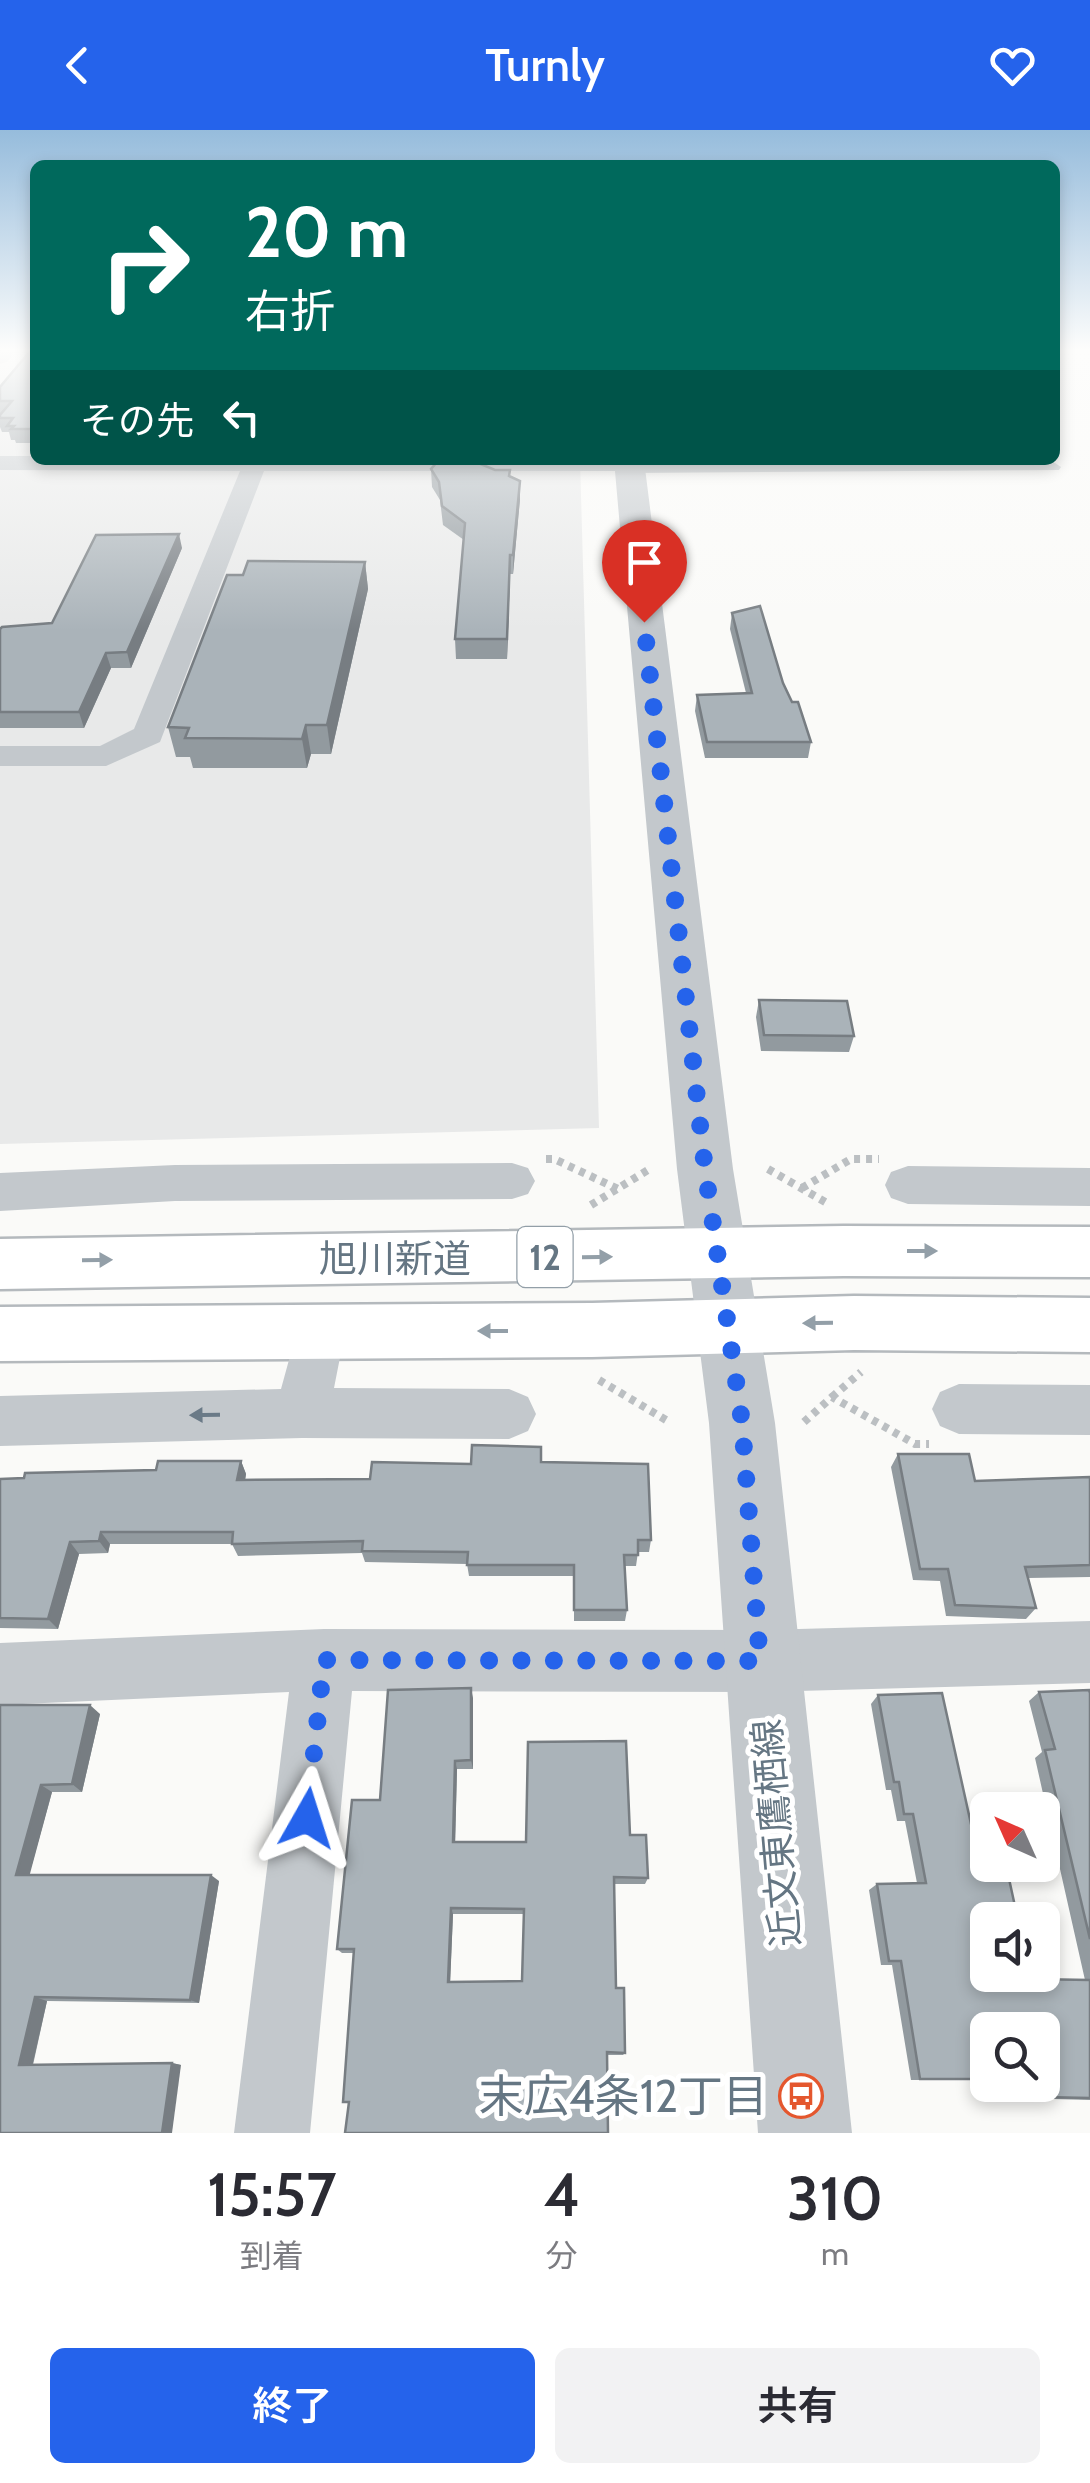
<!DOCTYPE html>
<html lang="ja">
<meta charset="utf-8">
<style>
:root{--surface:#fff;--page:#f2f2f3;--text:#2b2b33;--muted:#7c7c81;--accent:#2563eb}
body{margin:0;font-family:Cabin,"Noto Sans JP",sans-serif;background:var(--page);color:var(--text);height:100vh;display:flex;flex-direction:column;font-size:38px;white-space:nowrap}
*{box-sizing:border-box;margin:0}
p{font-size:32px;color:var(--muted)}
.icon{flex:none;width:55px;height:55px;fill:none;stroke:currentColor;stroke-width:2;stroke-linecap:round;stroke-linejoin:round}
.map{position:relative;height:2003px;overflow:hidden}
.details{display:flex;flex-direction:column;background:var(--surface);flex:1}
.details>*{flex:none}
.guide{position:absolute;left:30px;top:30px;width:1030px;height:305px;border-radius:15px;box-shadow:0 5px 15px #0003;background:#00695c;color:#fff;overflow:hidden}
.needle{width:65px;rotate:315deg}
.tools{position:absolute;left:970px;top:1662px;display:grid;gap:20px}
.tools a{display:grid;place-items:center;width:90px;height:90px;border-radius:15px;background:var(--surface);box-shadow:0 5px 15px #0003;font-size:50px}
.pin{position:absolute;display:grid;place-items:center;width:85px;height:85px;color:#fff;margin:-102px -42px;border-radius:50% 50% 50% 0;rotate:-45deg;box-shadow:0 0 10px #0007}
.pin .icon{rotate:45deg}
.me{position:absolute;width:110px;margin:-55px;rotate:6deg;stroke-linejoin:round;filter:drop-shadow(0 0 8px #0008)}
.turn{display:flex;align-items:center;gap:35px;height:210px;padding:0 50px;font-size:45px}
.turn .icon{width:130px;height:130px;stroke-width:2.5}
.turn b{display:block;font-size:70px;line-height:85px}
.then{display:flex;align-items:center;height:95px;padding:0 50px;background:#0003;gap:20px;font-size:38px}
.eta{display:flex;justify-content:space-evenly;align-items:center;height:170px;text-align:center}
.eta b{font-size:60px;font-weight:600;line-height:70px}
.action{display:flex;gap:20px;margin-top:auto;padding:20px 50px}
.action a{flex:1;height:115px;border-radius:15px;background:var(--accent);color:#fff;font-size:40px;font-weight:600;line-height:115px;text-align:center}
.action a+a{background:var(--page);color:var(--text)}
header{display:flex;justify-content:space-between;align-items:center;height:130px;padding:0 50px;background:var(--accent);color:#fff;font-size:45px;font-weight:600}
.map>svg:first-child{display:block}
.built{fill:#e8e9e9}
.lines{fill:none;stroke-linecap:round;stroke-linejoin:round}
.trunk-casing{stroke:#b4b9bd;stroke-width:5}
.path{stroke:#bbbfc2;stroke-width:8;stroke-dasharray:6 6;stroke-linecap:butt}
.service{fill:#c3c8cc;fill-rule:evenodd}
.minor{fill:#c3c8cc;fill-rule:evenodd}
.tertiary{fill:#c3c8cc;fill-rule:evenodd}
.trunk{fill:#fff;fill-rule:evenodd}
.wall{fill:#929a9f;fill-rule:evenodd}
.shaded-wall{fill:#777d82}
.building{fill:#aab3b9;stroke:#777d82;stroke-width:2.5;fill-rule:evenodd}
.oneway{fill:#939fa8}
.oneway2{fill:#6a7a87}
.route{stroke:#2563eb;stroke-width:18;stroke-dasharray:0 32.4}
.labels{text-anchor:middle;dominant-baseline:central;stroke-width:10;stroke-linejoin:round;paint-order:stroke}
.shield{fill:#fff;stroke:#939fa8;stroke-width:2.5}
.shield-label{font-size:35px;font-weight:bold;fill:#657683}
.street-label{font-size:38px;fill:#657683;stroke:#fff}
.near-poi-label{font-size:45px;fill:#657683;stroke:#fff;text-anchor:end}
</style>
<header><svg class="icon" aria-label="back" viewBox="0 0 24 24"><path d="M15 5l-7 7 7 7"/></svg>Turnly<svg class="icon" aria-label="heart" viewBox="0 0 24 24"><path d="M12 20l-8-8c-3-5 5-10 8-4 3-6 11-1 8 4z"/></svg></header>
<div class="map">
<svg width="1090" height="2003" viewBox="0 0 1090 2003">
<rect width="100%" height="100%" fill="#fafaf8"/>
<path class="built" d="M0,220H35V330H580L599,998L0,1014Z"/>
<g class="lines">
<g class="trunk-casing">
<g id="trunk">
<path d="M844,1096L1090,1097V1147L844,1146L0,1159V1109Z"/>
<path d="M854,1166L1090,1168V1222L854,1220L592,1227L0,1231V1177L592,1173Z"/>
</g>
</g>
<g class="path">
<path d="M546,1029H554L618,1059"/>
<path d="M768,1039L827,1073"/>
<path d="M802,1058L851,1029H879"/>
<path d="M591,1075L648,1040"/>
<path d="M599,1250L666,1290"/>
<path d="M832,1267L861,1242"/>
<path d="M804,1292L832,1267L915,1314H929"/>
</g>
<path class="service" d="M1055,333L1061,337L1059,340L628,343L622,339L628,335Z"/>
<g class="minor">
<path d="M0,220H16L7,232L0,234Z"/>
<path d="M0,326H35V330H638L641,334L629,341H264L160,612L106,636H0V616H100L134,599L240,341L0,340Z"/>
<path d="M512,1033L528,1038L535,1051L528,1064L512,1069L175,1071L0,1081V1043L175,1035Z"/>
<path d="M908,1036L1090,1038V1076L908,1074L891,1068L885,1055L891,1042Z"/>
<path d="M319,1180L337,1186L345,1202L334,1258L509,1259L528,1267L536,1284L528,1301L509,1309L302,1308L0,1316V1266L281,1259L301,1186Z"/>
<path d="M959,1254L1090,1255V1305L959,1304L940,1296L932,1279L940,1262Z"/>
<path d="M1090,1491V1553L760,1562L352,1561L310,2003H234L289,1562L0,1575V1513L324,1499L760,1500Z"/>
</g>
<path class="tertiary" d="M614,330H644L733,1039L775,1293L852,2003H758L709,1293L677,1039Z"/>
<use href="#trunk" class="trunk"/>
</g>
<g class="wall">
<path d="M35,220V313H16L15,310H11L9,302H2L0,297V257Z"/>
<path d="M431,339L510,340V347L520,369L513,444H510L507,529H456L455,509L464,410L443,395L440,370L432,357Z"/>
<path d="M182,418L131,538H111L84,598H0V499L52,493Z"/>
<path d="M365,432L368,459L331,624H311L307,638H193L190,627H176L168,597L243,445Z"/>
<path d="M732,483L783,553L811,612L808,628H705L695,581L697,565L746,563L730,499Z"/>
<path d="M759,870L854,906L849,922L761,921L756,887Z"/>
<path d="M898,1324L975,1351L1090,1347V1447L1028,1448L1036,1478L1026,1489L946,1486L940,1451L913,1450L891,1337Z"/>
<path d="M241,1331L246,1344L245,1350L370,1349L471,1334L541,1332L651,1410L649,1422H638L636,1436H624L627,1480L625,1491H574V1446H469L467,1434L365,1432L362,1423L238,1426L232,1414H110L108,1423L79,1424L58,1499L0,1498V1349L156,1340Z"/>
<path d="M1039,1562L1090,1563V1970L979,1967L976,1950H911L892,1835H881L869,1760L877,1754L917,1753L905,1691H897L891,1660H886L871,1574L878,1565L975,1712L1031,1849L1085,1850L1035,1628L1042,1622L1029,1571ZM988,1900L1042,1955H988Z"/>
<path d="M473,1568V1639H457L455,1712H526L630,1705L648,1748L645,1754H614L616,1858L625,1923L623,1925H607L349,1973L343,1972L354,1823H342L337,1819L380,1670ZM453,1784H524L522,1851L450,1852Z"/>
<path d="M0,1575L100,1584L82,1662H52L29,1745L219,1751L199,1873L47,1871L33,1935L172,1933L181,1935L0,2003Z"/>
</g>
<g class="shaded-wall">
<path d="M520,351V369L513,444V425Z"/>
<path d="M179,404L182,418L131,538L127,522Z"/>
<path d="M510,425V444L507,529V509Z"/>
<path d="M365,432L368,459L331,624L327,595Z"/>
<path d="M106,523L111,538L84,598L79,582Z"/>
<path d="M306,595L311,624L307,638L302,609Z"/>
<path d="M241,1331L246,1344L243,1363L237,1350Z"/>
<path d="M101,1402L110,1414L108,1423L99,1411Z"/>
<path d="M70,1412L79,1424L58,1499L48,1489Z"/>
<path d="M471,1558L473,1568V1639L471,1630Z"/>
<path d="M90,1575L100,1584L82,1662L72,1654Z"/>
<path d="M455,1631L457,1639L455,1719L453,1712Z"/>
<path d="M41,1655L52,1662L28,1751L16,1745Z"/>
<path d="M211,1745L219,1751L199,1873L190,1870Z"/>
<path d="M451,1778L453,1784L450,1856L448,1852Z"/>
<path d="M35,1867L47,1871L32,1937L19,1935Z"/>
<path d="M172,1933L181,1935L172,2003H162Z"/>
</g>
<g class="building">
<path d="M31,220H35V299H11L14,296H7L13,288H0V285L12,271H0V257Z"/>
<path d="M439,330H471L495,340H510L509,346L520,351L513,425H510L507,509H455L465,393L442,376L439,352L431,339Z"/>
<path d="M179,404L127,522L106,523L79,582H0V499L2,497L52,493L96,405Z"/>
<path d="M248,431L365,432L327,595H306L302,609L185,608L189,598L168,597L227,445H243Z"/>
<path d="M760,476L783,553L792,572H798L811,612H707L697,565L752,563L732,483Z"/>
<path d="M759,870L847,871L854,906L764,905Z"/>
<path d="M472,1315L541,1317V1332L648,1334L651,1410H638V1425H624L627,1480H574V1435H467L468,1422L362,1421L363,1411L232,1414L233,1402H101L99,1411L70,1412L48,1489L0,1488V1349L24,1348L25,1343L156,1340L158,1331H241L237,1350L370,1349L372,1332L471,1334Z"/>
<path d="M898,1324H969L975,1351L1090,1347V1435L1025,1437L1036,1478L955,1475L948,1439H920Z"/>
<path d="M471,1558V1630L455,1631L453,1712H526L528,1612L626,1611L630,1705H646L648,1748L614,1747L616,1858H624L625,1923L607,1922L608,2003H345L349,1972H343L354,1819H337L352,1670H380L388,1560ZM451,1778L524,1779L522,1851L448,1852Z"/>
<path d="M1089,1560L1090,1563V1809L1045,1620L1055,1619L1039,1562Z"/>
<path d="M942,1563L975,1712H988V1735H1006L1018,1790H988V1845H1031V1849L1090,1850V1968L990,1966L988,1955H1042V1900H988V1950L987,1949H920L901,1831H889L877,1754L926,1753L913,1684H904L899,1652H894L878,1565Z"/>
<path d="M0,1575H90L72,1654L41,1655L16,1745H211L190,1870L35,1867L19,1935L172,1933L162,2003H0Z"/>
</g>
<defs><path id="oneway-solid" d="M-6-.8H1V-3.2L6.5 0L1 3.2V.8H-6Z" transform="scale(2.5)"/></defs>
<g class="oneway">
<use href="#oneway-solid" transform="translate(922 1121)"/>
<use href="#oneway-solid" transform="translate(597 1127) rotate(-1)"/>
<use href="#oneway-solid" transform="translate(97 1130) rotate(-1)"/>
<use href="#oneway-solid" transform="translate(818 1193) rotate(179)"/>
<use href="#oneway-solid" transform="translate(493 1201) rotate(180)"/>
</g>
<use class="oneway2" href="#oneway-solid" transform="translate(205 1285) rotate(179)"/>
<linearGradient id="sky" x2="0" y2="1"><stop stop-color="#96bcdc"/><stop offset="0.44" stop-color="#fdfdfc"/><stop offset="1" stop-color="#fdfdfc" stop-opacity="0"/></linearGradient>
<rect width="1090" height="501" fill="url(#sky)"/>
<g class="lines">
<path class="route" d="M307,1688L324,1530L760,1531L742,1292L705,1039L644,492"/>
</g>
<defs>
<g id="bus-ring" transform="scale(2.25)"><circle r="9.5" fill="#fff" stroke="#e4572e" stroke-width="1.5"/><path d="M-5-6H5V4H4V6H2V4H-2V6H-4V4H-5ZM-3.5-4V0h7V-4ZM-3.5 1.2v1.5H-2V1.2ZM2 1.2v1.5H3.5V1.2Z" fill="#e4572e"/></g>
</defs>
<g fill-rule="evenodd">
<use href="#bus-ring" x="801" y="1966"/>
</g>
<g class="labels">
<rect class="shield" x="517.5" y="1097" width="55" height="60" rx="8"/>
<g class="shield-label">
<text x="545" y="1127">12</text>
</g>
<g class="street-label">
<text x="395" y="1128">旭川新道</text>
<text transform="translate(776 1703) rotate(-95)">近文東鷹栖線</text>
</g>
<g class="near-poi-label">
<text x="768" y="1966">末広4条12丁目</text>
</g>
</g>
</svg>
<div class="tools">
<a><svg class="needle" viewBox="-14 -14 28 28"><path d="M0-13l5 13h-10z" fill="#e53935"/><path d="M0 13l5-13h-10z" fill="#7c7c81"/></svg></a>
<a><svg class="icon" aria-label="sound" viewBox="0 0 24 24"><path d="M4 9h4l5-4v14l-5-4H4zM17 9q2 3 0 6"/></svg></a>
<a><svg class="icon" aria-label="search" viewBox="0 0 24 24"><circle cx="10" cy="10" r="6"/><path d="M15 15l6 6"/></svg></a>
</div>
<div class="pin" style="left:644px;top:492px;background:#d93025"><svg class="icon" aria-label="arrive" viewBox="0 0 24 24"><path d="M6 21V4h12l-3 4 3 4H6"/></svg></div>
<svg class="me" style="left:307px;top:1688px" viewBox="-20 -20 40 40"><path d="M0-17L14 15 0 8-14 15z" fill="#2563eb" stroke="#fff" stroke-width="4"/></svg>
<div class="guide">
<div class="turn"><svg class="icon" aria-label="right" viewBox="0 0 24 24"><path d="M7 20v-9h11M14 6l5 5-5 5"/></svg><div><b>20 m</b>右折</div></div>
<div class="then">その先<svg class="icon" aria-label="left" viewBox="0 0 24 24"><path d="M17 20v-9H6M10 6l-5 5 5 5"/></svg></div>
</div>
</div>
<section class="details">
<div class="eta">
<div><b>15:57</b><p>到着</p></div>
<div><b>4</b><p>分</p></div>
<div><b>310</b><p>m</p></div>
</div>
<div class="action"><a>終了</a><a>共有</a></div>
</section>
